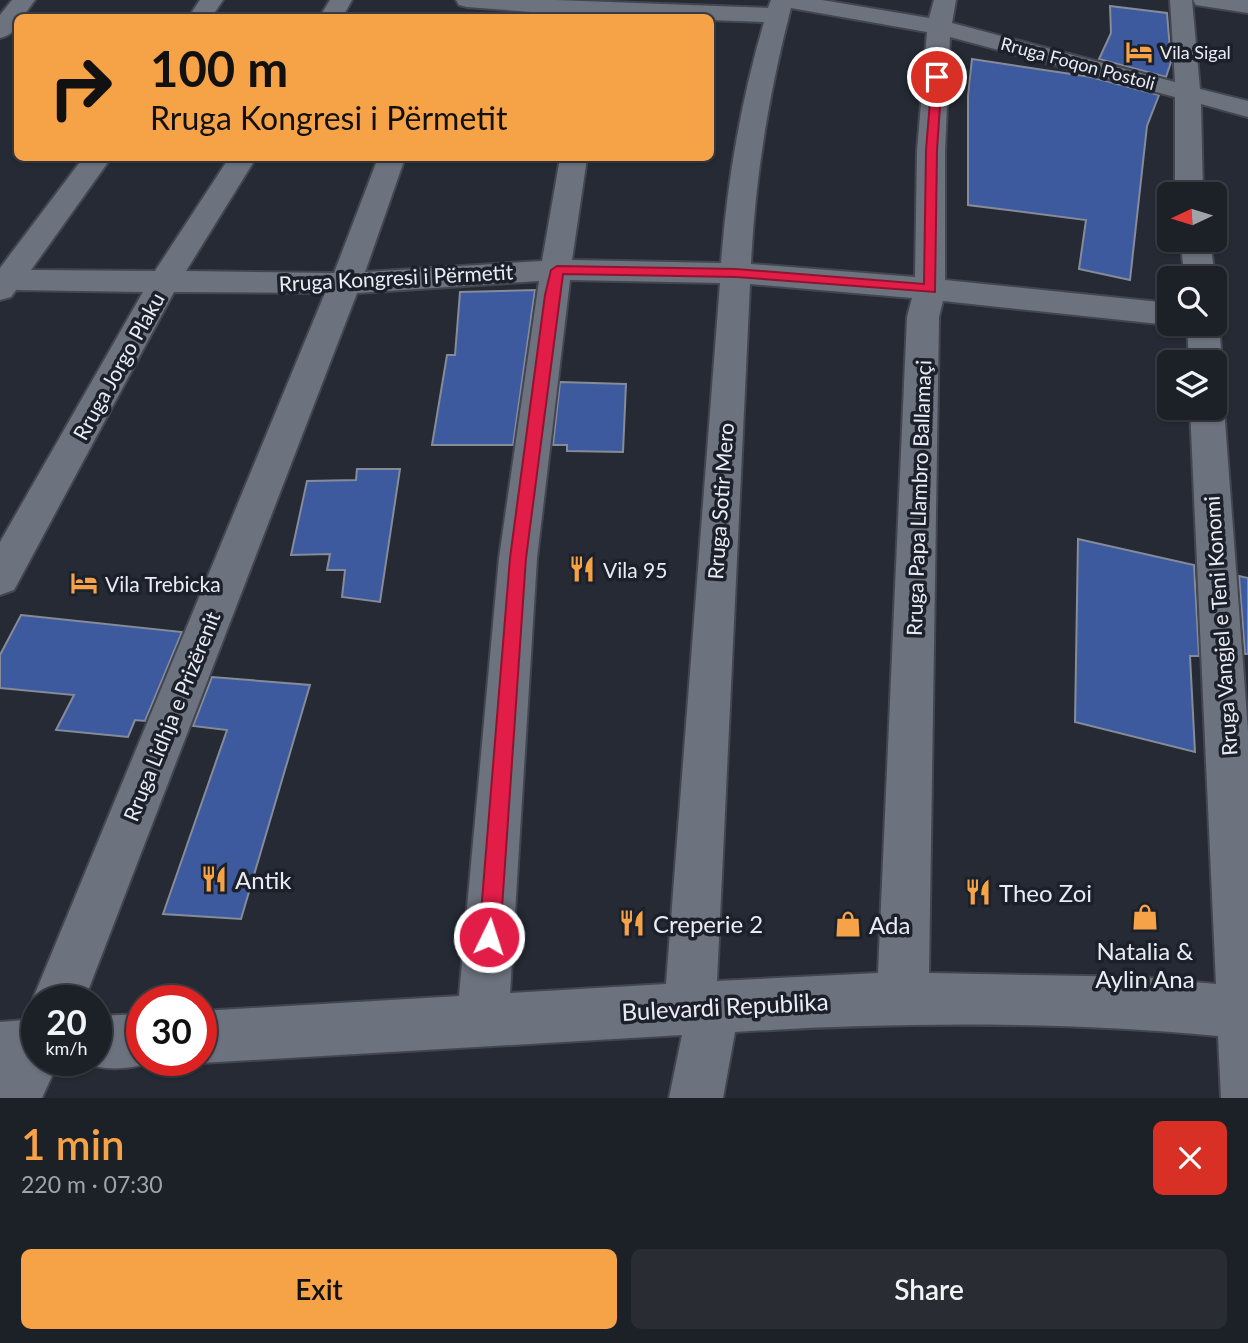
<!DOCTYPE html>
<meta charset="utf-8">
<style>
:root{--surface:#1c2027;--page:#292d33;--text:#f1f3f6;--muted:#a0a3a7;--line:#3a3e44;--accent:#f6a247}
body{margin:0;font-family:Lato,sans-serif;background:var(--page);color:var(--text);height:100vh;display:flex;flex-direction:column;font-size:26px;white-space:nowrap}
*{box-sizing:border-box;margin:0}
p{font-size:23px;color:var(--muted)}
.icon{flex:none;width:38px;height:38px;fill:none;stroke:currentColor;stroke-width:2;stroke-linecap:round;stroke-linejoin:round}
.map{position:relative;height:1098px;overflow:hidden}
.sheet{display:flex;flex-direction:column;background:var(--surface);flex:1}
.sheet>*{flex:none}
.hud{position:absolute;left:14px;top:14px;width:700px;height:147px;border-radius:10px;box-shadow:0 2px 5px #0004,0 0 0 2px var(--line);background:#f6a247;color:#111;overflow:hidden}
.needle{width:46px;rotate:266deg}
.buttons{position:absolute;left:1157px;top:182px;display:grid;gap:14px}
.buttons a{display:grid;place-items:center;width:70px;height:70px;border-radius:10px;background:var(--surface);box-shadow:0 2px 5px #0004,0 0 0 2px var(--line);font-size:35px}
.speed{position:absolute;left:21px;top:985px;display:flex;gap:14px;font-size:35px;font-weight:700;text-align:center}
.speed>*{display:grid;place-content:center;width:91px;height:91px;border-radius:50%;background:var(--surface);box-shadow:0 2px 5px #0004,0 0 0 2px var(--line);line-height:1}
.speed small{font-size:18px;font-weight:400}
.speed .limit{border:10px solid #d22;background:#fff;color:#111}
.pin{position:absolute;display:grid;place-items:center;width:60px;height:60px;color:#fff;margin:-30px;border:4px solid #fff;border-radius:50%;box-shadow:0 2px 7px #0007}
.me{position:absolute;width:77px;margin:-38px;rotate:4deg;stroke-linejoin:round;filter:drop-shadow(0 0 5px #0008)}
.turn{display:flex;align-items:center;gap:24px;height:147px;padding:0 21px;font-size:32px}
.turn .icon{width:91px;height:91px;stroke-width:2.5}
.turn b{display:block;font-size:49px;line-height:60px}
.round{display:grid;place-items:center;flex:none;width:74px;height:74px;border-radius:10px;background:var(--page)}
.head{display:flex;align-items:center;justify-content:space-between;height:119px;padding:0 21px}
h1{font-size:42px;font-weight:600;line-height:52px;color:var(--accent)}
.primary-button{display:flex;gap:14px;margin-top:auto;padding:14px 21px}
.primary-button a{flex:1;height:80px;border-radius:10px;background:var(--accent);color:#111;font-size:28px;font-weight:600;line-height:80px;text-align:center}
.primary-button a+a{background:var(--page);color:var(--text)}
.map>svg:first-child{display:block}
.building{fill:#3e5a9f;stroke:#858b98;stroke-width:2}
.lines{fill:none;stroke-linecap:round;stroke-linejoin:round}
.minor-casing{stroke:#434650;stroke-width:4}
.minor{fill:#6c727e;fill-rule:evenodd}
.route{fill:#e11d48;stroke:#92132f;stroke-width:2}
.labels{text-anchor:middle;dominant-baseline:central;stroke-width:7;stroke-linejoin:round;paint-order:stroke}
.far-poi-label{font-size:18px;fill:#e9ecf3;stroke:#1b202a;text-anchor:start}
.far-street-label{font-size:18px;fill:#e9ecf3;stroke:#1b202a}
.street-label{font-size:21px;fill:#e9ecf3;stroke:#1b202a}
.poi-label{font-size:21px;fill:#e9ecf3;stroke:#1b202a;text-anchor:start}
.near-poi-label{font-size:24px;fill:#e9ecf3;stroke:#1b202a;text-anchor:start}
.near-street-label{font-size:24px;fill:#e9ecf3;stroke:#1b202a}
</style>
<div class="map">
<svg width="1248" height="1098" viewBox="0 0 1248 1098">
<rect width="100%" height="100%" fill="#252a34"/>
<g class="building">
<path d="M1110,6L1167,13L1171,62L1166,77L1099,59L1111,33Z"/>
<path d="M972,59L1091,77L1159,95L1147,126L1130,280L1079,269L1086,220L968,205V96Z"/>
<path d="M535,290L513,445H432L447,355H455L460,292Z"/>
<path d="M560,382L626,384L623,452L567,451V445H553Z"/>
<path d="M357,469H400L380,602L342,597L345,570H327L330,554L291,555L307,481L356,480Z"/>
<path d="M1078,539L1194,565L1199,656H1190L1195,752L1075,722Z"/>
<path d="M1239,576L1248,578V654H1245Z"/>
<path d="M21,615L182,632L145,721L135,720L128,737L56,730L74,695L0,688V655Z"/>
<path d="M212,677L310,685L241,919L163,914L227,730L193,726Z"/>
</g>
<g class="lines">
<g class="minor-casing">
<g id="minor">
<path d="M12,0H35L22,18H18C18,29 10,36 0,38V15Z"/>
<path d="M200,0H223L211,18H188Z"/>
<path d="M330,0H352L342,18H319Z"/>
<path d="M456,0H556L768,8L771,0H822L929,18L934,0H956L952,23L1175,82L1170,0H1192L1200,89L1248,101V117L1201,104L1203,194H1175V97L950,37L945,151V280L1169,303V324H1173L1169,325L943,301L939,317L929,973L1142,977L1216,984L1190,408H1214V398L1219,399L1224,408L1248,731V1098H1221L1218,1036C1058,1021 895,1022 735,1032L723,1098H669L682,1035L201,1063L194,1060H201V1011L459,996L499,558L539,281L357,293L84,1001H37V1012L32,1001L325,293L174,292L14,590L0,595V542L143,292L16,290L11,297L0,300V268L83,158H111L31,270L155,271L229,158H256L186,271L334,273L378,158H405L365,272L542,261L560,158H587L572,260L721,263C727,182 741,100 764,22L710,20V18L595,17L467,7L459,5ZM791,8L927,32L917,151L915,277L751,264C755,178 769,92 791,8ZM570,280L720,283L666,984L510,993L537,558ZM750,284L912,298L907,317L878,973L717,981Z"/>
<path d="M1193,0H1248V13L1196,5Z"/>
<path d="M1180,240H1210L1215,278L1214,279L1185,278Z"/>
<path d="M1214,316L1219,324L1222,362L1214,371V362H1189L1187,324H1214Z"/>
<path d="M142,1014V1060H156C131,1071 102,1071 77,1061L96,1060V1016Z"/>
<path d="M37,1019V1060H59L42,1098H0V1022Z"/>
</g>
</g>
<use href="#minor" class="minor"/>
</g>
<path class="route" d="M937,74L942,77L937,150L935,292L736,277L563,274L526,558L500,937L497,944L489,947L482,944L479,937L510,558L545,295L551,270L557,266L736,269L924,284L926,150L932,77Z"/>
<defs>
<g id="hotel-bare" transform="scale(2.1)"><path d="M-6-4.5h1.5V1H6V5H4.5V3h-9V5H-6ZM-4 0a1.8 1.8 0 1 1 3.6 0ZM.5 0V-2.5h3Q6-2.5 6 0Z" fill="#f6a247" stroke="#1b202a" stroke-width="2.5" paint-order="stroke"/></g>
<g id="restaurant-bare" transform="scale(2.1)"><path d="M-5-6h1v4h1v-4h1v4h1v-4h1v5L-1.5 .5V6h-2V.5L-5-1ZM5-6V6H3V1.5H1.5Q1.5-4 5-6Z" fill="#f6a247" stroke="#1b202a" stroke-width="2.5" paint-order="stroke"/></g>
<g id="shop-bare" transform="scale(2.1)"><path d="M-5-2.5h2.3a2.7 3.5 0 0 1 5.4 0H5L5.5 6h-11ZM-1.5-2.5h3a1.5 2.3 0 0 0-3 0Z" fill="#f6a247" stroke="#1b202a" stroke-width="2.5" paint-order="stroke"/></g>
</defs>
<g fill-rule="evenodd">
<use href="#hotel-bare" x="1139" y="52"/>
<use href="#restaurant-bare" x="582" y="569"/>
<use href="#hotel-bare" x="84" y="583"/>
<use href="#restaurant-bare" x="214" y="879"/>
<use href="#restaurant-bare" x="978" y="892"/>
<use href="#shop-bare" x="1145" y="917"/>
<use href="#restaurant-bare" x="632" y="923"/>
<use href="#shop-bare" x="848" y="924"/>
</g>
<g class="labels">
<g class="far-poi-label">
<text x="1160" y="52">Vila Sigal</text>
</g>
<g class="far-street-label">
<text transform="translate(1078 63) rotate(15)">Rruga Foqon Postoli</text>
</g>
<g class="street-label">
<text transform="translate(396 277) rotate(-3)">Rruga Kongresi i Përmetit</text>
<text transform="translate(118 366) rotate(-61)">Rruga Jorgo Plaku</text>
<text transform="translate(918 498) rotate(-88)">Rruga Papa Llambro Ballamaçi</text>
<text transform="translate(720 501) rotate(-86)">Rruga Sotir Mero</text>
<text transform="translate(1220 626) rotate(-94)">Rruga Vangjel e Teni Konomi</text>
<text transform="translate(171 716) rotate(-68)">Rruga Lidhja e Prizërenit</text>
</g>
<g class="poi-label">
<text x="603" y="569">Vila 95</text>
<text x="105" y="583">Vila Trebicka</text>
</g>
<g class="near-poi-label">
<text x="235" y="879">Antik</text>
<text x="999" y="892">Theo Zoi</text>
<text x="653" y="923">Creperie 2</text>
<text x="869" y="924">Ada</text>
<text x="1145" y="950" text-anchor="middle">Natalia &amp;<tspan x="1145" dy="28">Aylin Ana</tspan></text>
</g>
<g class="near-street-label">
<text transform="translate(725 1006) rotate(-3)">Bulevardi Republika</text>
</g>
</g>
</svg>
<div class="buttons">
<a><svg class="needle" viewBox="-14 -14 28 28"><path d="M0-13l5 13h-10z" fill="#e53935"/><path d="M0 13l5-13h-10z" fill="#a0a3a7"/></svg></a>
<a><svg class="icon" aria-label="search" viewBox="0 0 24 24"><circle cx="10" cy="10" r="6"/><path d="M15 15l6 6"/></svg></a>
<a><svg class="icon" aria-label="layers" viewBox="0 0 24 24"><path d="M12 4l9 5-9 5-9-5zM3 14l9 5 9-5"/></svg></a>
</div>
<div class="speed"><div>20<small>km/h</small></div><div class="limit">30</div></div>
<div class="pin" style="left:937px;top:77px;background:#d93025"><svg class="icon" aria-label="arrive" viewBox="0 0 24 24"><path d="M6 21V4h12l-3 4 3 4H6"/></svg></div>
<svg class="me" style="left:489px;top:937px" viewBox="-20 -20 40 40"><circle r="17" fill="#e11d48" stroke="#fff" stroke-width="3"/><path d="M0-11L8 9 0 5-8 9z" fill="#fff"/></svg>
<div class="hud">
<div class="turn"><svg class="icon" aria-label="right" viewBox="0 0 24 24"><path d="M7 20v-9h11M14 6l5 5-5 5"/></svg><div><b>100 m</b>Rruga Kongresi i Përmetit</div></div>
</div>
</div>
<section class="sheet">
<div class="head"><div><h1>1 min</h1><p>220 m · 07:30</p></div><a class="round" style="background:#d93025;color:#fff"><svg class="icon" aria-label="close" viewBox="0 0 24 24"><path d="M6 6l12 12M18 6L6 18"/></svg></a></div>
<div class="primary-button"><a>Exit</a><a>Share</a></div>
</section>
